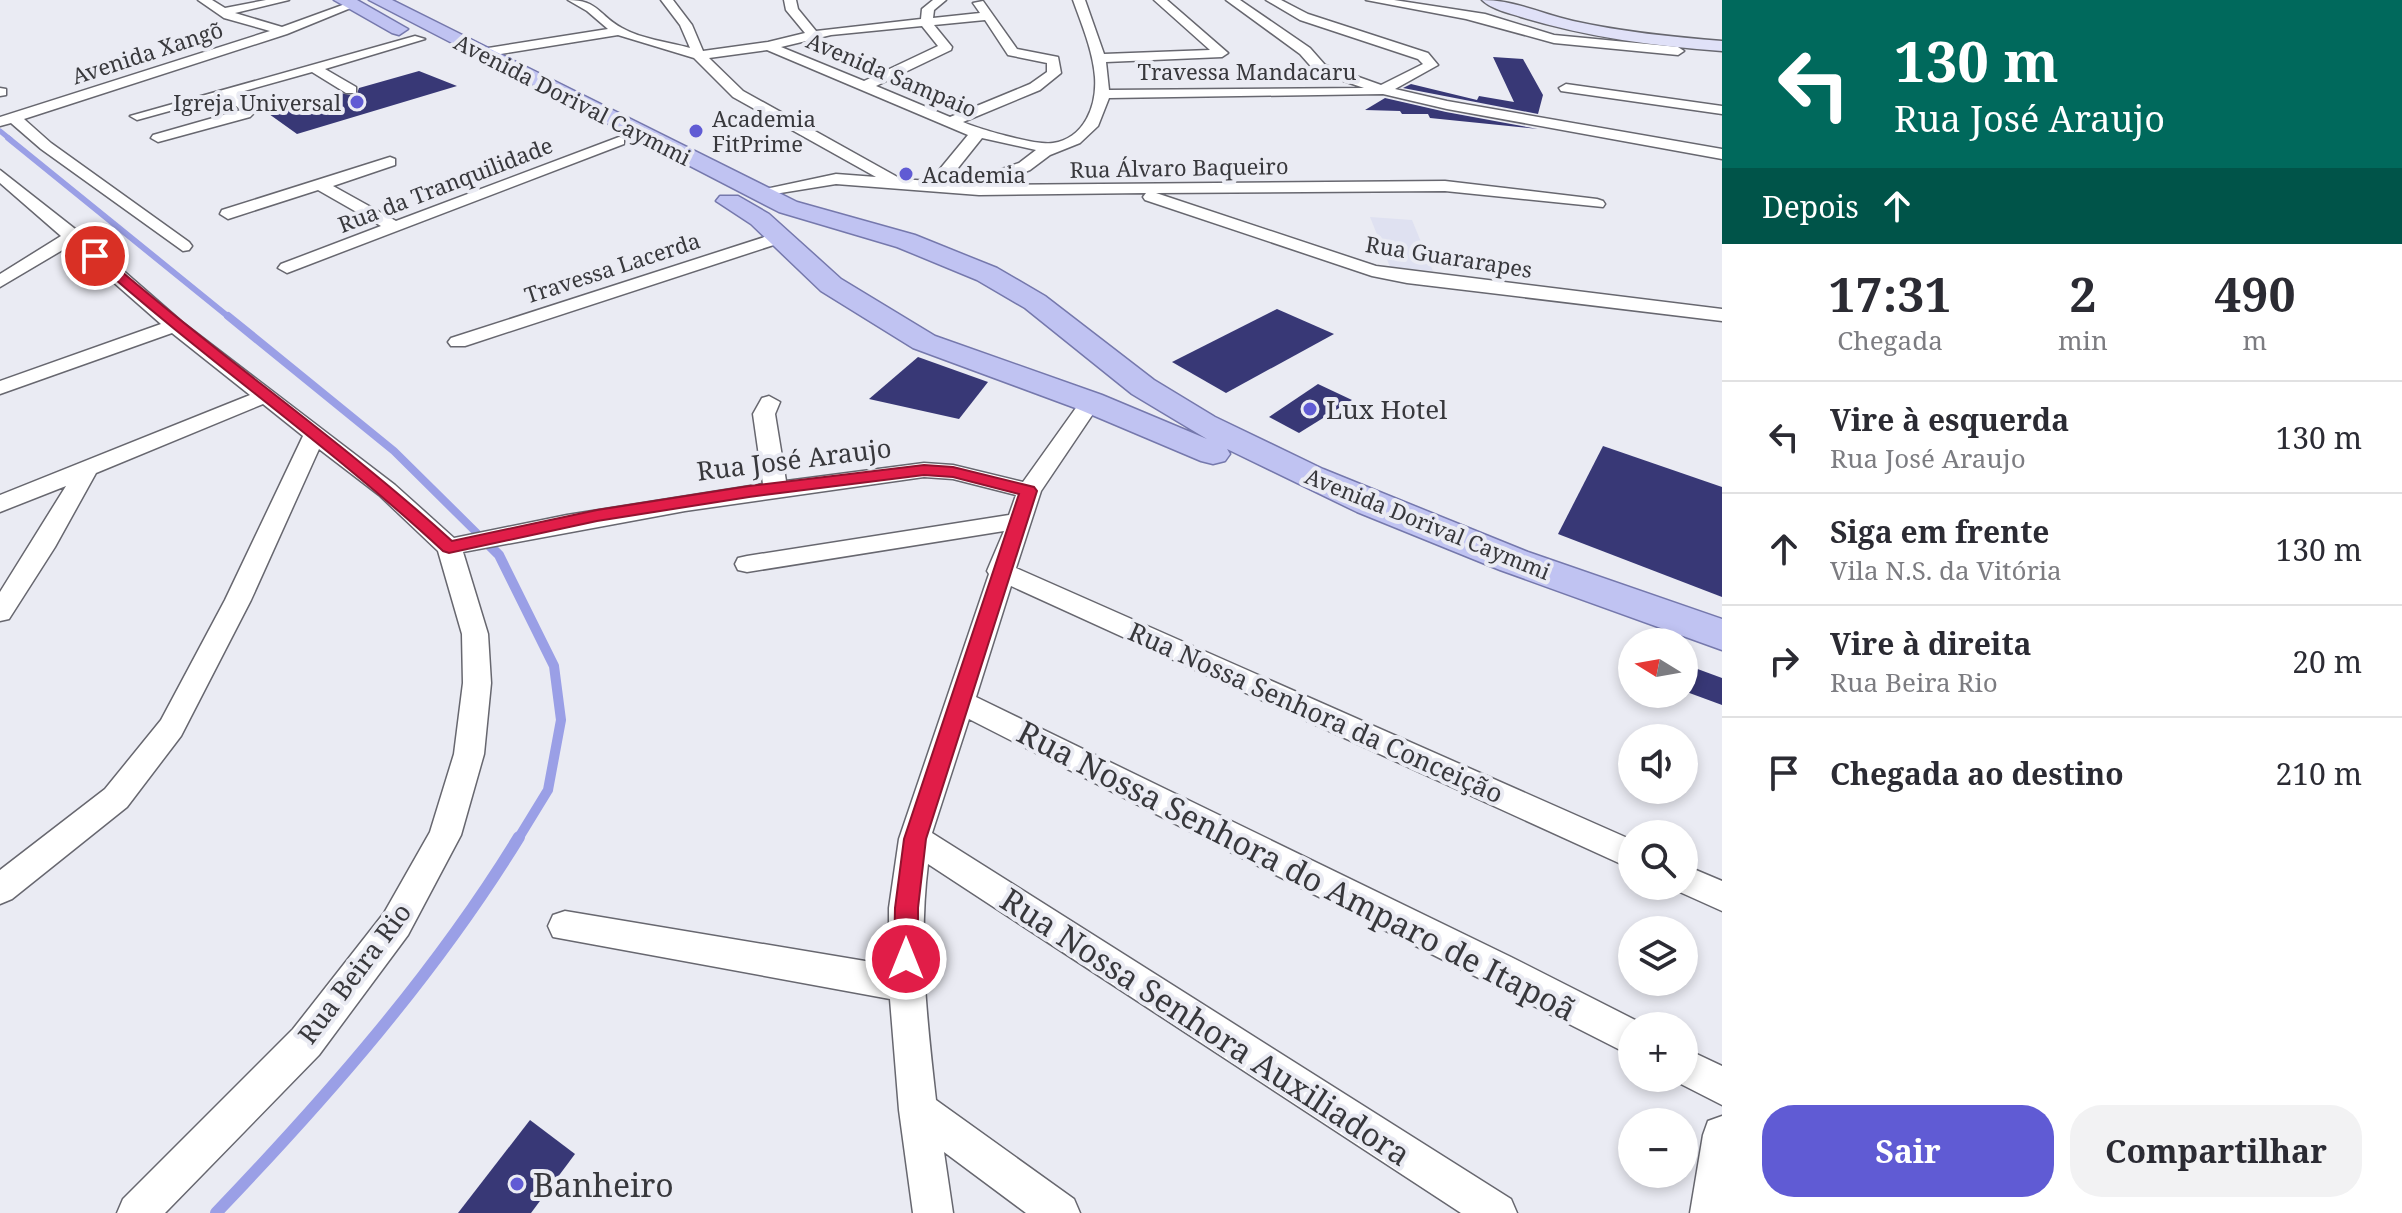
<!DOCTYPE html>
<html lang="pt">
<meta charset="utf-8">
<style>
:root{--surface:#fff;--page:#f2f2f3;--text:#2b2b33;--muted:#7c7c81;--line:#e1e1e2;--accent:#605bd4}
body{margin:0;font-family:"Noto Serif",serif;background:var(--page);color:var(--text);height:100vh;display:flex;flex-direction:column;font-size:30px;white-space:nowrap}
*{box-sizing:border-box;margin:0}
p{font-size:26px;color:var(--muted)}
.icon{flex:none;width:44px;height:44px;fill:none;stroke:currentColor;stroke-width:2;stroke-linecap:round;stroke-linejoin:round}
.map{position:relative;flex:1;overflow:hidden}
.sheet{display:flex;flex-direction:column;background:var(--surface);width:680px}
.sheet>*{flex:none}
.guide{background:#00695c;color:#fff;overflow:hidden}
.needle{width:52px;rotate:281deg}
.tools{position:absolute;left:1618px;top:628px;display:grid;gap:16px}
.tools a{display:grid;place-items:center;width:80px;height:80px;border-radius:50%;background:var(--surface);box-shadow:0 4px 12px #0003;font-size:40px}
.pin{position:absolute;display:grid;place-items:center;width:68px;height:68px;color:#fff;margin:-34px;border:4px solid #fff;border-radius:50%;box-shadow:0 2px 8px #0007}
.me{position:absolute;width:88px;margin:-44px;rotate:0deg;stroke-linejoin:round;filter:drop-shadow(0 0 6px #0008)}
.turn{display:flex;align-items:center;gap:28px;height:168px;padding:0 40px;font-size:36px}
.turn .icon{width:104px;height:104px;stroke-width:2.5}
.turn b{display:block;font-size:56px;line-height:68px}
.then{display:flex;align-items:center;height:76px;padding:0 40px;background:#0003;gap:16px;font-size:30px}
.eta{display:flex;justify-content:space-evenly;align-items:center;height:136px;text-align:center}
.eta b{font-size:48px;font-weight:700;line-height:56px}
.primary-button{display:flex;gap:16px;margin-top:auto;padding:16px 40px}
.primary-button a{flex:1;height:92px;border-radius:32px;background:var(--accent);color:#fff;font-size:32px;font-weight:700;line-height:92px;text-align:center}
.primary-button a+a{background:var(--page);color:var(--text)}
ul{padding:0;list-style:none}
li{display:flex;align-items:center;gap:24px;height:112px;padding:0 40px;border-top:2px solid var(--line)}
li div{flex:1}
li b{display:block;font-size:30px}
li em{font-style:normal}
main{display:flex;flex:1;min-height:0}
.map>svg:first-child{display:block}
.built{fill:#dfe1f1}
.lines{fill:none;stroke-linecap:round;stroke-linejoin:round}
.stream-far4{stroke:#9a9fe6;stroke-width:5}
.stream-far3{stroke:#9a9fe6;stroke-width:6}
.stream-far2{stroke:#9a9fe6;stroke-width:8}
.stream-far1{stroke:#9a9fe6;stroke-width:10}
.stream{stroke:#9a9fe6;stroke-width:12}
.building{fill:#383876}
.street-casing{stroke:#67676f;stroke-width:3}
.secondary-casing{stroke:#67676f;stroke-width:3}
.primary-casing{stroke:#7578ac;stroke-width:3}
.street{fill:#fff;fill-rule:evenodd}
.secondary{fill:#e0e1f8;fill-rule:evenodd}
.primary{fill:#c0c3f2;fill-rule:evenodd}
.route{fill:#e11d48;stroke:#92132f;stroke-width:2}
.poi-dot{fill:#605bd4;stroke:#eaebf3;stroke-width:3}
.labels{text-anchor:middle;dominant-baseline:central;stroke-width:8;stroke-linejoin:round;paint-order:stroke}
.far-street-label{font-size:22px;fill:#38383c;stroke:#eaebf3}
.far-poi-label{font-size:22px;fill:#38383c;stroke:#eaebf3;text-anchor:start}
.poi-label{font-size:26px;fill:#38383c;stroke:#eaebf3;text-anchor:start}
.street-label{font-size:26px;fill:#38383c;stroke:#eaebf3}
.near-street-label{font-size:32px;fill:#38383c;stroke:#eaebf3}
.near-poi-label{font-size:32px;fill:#38383c;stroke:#eaebf3;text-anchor:start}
</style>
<main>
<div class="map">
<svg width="1722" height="1213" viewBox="0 0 1722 1213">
<rect width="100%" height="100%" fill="#eaebf3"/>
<path class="built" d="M1370,217L1412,220L1433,271L1390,267Z"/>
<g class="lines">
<path class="stream-far4" d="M0,131L11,140"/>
<path class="stream-far3" d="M8,138L230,318"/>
<path class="stream-far2" d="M228,316L394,451L490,546"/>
<path class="stream-far1" d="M488,544L499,555L554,666L561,720L548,790L518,839"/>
<path class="stream" d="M216,1213C327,1097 435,974 519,837"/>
</g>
<g class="building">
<path d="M1493,57L1523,59L1543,95L1538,114L1403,88L1411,84L1477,100L1479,96L1514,102Z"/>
<path d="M419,71L457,86L297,134L269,114L341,93L356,96L359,88Z"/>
<path d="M1385,98L1446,112L1538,129L1430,118L1428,114H1402L1400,111L1365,110Z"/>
<path d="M1277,309L1334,334L1226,393L1172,362Z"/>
<path d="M918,357L988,382L959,419L869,399Z"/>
<path d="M1318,384L1352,400L1299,433L1269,417Z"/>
<path d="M1603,446L1722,487V597L1558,534Z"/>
<path d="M1684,664L1722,678V705L1684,691Z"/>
<path d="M530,1120L575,1154L531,1213H458Z"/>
</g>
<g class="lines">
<g class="street-casing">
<g id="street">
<path d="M198,0H212L225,8L266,0H289L235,13L282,27L348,3L358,5L287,34L24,119L51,143L189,242L192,246L189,250L183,251L41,149L11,123L0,126V117L270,31L224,18Z"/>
<path d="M568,0C599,0 599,16 622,28C641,39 669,42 690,48L680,25L661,0H673L692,25L703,51L768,42L805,33L786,10L784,0H796L798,9L816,31L921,19L922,9L933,0H946L934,10L933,18L980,13L973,3L983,1L1017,49L1058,57L1061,73L1040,90L963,122C979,129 1037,146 1053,143C1085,138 1097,105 1095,77C1093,51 1082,25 1073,0H1085L1104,54L1210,50L1154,0H1167L1228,53L1222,57L1106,62L1109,90L1364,88L1315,71L1300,54L1226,0H1240L1310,48L1325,65L1381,85L1423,64L1418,59L1300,20L1266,0H1281L1308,14L1428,53L1438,65L1395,89L1447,101L1722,149V159L1447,109L1383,94L1109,98L1098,126L1080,143L1050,155L1030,170L993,185L1445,181L1597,199L1603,201L1605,204L1603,207L1445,191L1156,193L1376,266L1722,309V321L1407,283L1372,276L1145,200L1143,197L1146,193L979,195L836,184L756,197V191L836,174L876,177L733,97L694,58L618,35L482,57L476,53L482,49L608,29L587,11ZM985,20L1008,55L1047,63V72L1030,84L950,117L876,86L951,50L952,47L934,25ZM922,26L938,46L864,81L781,47L831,35ZM767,50L968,135L930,181L901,179L743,91L709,58ZM982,138L1036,150L1019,163L988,174L975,185L946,183Z"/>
<path d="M1366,0H1394L1485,14L1554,35L1678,47L1684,51L1678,55L1554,43L1466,19Z"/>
<path d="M415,36L425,39L325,69L356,87V93H346L312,72L237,93L257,110L250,117L158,142L151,138L153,135L241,110L224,96L137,120L130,116Z"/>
<path d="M1566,84L1722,106V114L1561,91L1559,88Z"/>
<path d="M0,88L6,89V95L0,96Z"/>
<path d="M619,137L624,138V144L287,273L278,268L281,264L381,226L318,190L228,219L220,214L222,210L390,157L395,159V165L333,186L396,221Z"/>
<path d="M0,170L79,232L182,322L395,485L454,538L567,515L763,484L753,414L762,398L769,396L780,402L775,414L786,481L924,463L953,465L1023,482L1083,398H1097L1101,402L1041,491L1016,568L1632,840V869L1011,586L976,697L1511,957L1645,1025L1632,1026V1056L969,719L932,833L1511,1199L1517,1213H1461L928,864C918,944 927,1021 936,1100L1074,1199L1080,1213H1026L944,1152L953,1213H913L899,1110L890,999L553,937L548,926L553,915L565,911L889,965V908L899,839L989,574L987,571L1004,531L747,572L738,570L735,564L738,558L747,556L1009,515L1016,495L953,479L924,477L685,511L463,552L488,634L491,683L484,754L461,835L408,935L319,1055L165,1213H117L123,1199L293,1029L384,913L430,832L454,754L463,683L462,634L438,551L379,495L319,449L251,600L181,736L127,807L12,899L0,904V870L105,789L161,720L225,600L303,436L263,404L96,473L55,547L9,619L0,621V592L66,486L0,512V495L250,395L172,333L0,394V381L161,324L71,245L0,287V274L61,236L0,183Z"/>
<path d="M780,232L786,233L789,237L786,241L465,346H451L448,342L451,338Z"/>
<path d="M1684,865L1722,881V911L1673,889L1671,886H1684Z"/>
<path d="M1684,1048L1722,1066V1105L1671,1079L1684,1078Z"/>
<path d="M1722,1116V1213H1690L1703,1135L1708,1121Z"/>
</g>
</g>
<g class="secondary-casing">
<path id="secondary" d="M1482,0C1514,0 1542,14 1573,21C1622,32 1672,37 1722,41V51C1654,46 1587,37 1521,17C1509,13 1491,9 1482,0Z"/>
</g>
<g class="primary-casing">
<g id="primary">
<path d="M334,0H357L408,29L399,35L392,33Z"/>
<path d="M369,0H392L797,202L915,235L997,268L1045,296L1154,380L1215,417L1323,469L1528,552L1722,619V650L1500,570L1357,512L1227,449L1230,454L1225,461L1213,464L1201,461L1078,409L913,348L821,291L751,224L716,201L720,196H738L769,214L841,279L935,336L1102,395L1207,439L1132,394L1025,308L977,280L897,247L779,212Z"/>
</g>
</g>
<use href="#street" class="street"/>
<use href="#secondary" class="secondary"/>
<use href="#primary" class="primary"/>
</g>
<path class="route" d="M91,253H100C214,353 340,439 452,541L597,510L749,486L924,465L953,467L1034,487L1037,491L926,839L918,908V959L915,967L906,970L898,967L894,959L895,908L904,839L1019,494L953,477L924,475L749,497L597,521L449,553L443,551C331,447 205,360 91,258Z"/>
<g class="poi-dot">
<circle cx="357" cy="102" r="8"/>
<circle cx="696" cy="131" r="8"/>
<circle cx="906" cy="174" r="8"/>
<circle cx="1310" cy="409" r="8"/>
<circle cx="517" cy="1184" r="8"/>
</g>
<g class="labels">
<g class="far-street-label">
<text transform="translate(147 52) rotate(-18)">Avenida Xangõ</text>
<text x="1247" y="71">Travessa Mandacaru</text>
<text transform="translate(892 74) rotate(23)">Avenida Sampaio</text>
<text transform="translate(573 99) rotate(27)">Avenida Dorival Caymmi</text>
<text transform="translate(1179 167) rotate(-1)">Rua Álvaro Baqueiro</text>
<text transform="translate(445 184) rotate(-21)">Rua da Tranquilidade</text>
<text transform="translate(1449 256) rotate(9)">Rua Guararapes</text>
<text transform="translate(612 267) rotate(-18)">Travessa Lacerda</text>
<text transform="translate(1428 523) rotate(22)">Avenida Dorival Caymmi</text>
</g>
<g class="far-poi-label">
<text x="341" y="102" text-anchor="end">Igreja Universal</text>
<text x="712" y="118">Academia<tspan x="712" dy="25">FitPrime</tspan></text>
<text x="922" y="174">Academia</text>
</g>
<g class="poi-label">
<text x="1326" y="409">Lux Hotel</text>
</g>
<g class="street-label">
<text transform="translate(794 459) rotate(-7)">Rua José Araujo</text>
<text transform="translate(1316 712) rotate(24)">Rua Nossa Senhora da Conceição</text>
<text transform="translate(354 973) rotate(-53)">Rua Beira Rio</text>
</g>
<g class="near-street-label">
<text transform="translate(1297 870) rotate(27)">Rua Nossa Senhora do Amparo de Itapoã</text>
<text transform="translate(1206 1026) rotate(33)">Rua Nossa Senhora Auxiliadora</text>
</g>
<g class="near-poi-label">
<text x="533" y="1184">Banheiro</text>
</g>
</g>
</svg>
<div class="tools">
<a><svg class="needle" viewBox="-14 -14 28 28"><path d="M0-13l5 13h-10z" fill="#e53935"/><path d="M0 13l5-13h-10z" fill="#7c7c81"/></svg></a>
<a><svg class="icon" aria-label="sound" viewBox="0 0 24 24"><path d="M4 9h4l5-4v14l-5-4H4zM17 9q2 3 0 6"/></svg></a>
<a><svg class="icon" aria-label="search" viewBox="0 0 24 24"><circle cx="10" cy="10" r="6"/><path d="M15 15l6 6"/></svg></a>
<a><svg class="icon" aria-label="layers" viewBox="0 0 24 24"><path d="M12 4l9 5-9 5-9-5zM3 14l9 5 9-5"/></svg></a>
<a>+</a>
<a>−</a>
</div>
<div class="pin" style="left:95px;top:256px;background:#d93025"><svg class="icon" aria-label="arrive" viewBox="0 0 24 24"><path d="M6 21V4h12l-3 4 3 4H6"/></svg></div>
<svg class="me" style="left:906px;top:959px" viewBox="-20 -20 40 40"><circle r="17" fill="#e11d48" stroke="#fff" stroke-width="3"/><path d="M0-11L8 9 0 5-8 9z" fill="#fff"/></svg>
</div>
<section class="sheet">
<div class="guide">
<div class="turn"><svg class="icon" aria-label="left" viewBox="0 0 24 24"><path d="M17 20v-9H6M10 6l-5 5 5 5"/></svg><div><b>130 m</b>Rua José Araujo</div></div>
<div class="then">Depois<svg class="icon" aria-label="ahead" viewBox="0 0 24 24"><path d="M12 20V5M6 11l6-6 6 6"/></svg></div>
</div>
<div class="eta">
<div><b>17:31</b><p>Chegada</p></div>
<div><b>2</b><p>min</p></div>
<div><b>490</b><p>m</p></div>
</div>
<ul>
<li><svg class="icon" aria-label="left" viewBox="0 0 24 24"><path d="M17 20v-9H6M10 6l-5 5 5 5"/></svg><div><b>Vire à esquerda</b><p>Rua José Araujo</p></div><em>130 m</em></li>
<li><svg class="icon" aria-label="ahead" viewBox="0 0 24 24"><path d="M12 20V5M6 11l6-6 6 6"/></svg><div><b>Siga em frente</b><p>Vila N.S. da Vitória</p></div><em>130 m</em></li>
<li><svg class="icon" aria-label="right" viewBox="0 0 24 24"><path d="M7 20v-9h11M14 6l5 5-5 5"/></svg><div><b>Vire à direita</b><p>Rua Beira Rio</p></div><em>20 m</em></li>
<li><svg class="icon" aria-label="arrive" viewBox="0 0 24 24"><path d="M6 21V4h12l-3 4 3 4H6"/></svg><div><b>Chegada ao destino</b></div><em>210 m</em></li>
</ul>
<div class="primary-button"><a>Sair</a><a>Compartilhar</a></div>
</section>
</main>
